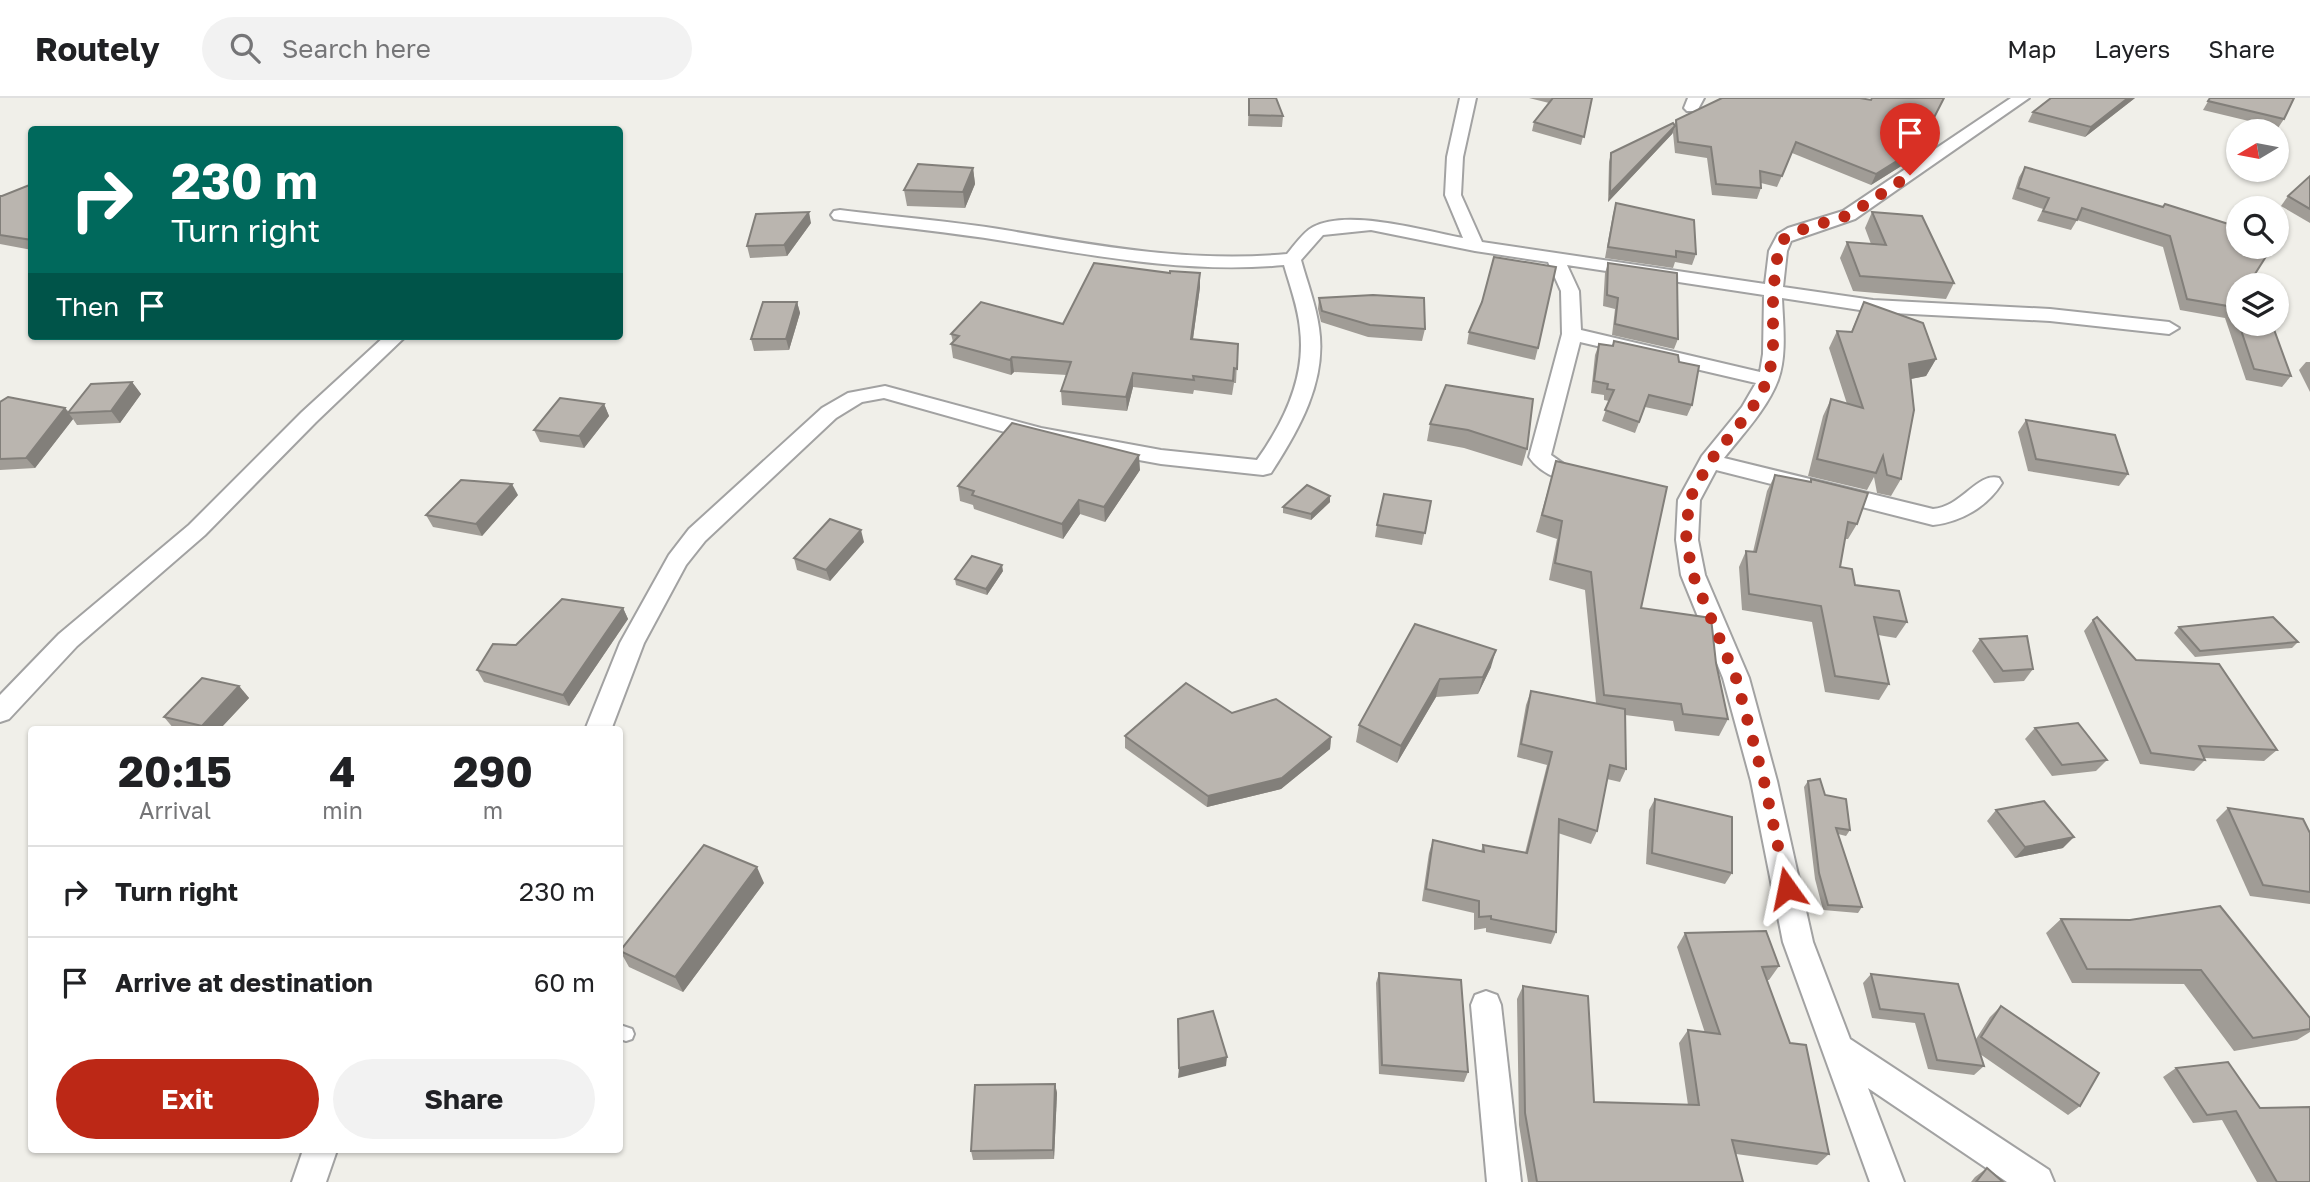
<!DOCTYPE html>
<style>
:root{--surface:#fff;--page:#f2f2f2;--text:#202124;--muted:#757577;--line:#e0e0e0;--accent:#bc2816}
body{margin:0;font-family:"Golos Text",sans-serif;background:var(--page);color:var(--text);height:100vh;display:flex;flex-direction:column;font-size:26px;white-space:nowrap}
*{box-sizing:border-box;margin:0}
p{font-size:23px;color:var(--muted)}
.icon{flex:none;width:38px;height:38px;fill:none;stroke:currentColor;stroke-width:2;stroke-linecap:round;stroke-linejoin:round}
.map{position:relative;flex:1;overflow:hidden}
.panel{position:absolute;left:28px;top:628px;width:595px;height:427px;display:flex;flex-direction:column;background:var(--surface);border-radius:7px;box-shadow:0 2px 5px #0004}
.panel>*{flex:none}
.top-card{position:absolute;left:28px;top:28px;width:595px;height:214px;border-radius:7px;box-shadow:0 2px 5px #0004;background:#00695c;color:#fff;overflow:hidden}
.needle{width:46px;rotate:260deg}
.tools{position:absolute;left:2226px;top:21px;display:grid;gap:14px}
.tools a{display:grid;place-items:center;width:63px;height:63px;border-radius:50%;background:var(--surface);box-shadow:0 2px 5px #0004;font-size:35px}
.pin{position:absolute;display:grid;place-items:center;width:60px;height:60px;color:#fff;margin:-72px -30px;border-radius:50% 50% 50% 0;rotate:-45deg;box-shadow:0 0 7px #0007}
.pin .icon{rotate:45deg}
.me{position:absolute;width:77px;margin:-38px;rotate:348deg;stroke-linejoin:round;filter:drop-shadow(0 0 5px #0008)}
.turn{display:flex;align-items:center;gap:24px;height:147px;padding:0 28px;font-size:32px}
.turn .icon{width:91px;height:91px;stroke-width:2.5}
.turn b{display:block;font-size:49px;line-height:60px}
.then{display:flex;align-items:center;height:66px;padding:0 28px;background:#0003;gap:14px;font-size:26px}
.eta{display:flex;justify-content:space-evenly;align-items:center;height:119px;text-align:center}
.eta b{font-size:42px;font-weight:700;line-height:49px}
.primary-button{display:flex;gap:14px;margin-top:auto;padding:14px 28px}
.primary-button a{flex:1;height:80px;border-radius:42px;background:var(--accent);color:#fff;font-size:28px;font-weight:700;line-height:80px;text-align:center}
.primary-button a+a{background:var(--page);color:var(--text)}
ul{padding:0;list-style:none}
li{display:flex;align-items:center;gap:21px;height:91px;padding:0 28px;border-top:2px solid var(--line)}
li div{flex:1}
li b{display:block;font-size:26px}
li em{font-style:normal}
header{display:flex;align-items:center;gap:42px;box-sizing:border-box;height:98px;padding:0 35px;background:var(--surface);border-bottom:2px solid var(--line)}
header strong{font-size:33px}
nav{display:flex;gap:38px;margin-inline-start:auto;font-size:24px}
.search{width:490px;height:63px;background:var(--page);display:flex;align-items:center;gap:18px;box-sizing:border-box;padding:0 24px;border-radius:38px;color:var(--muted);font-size:26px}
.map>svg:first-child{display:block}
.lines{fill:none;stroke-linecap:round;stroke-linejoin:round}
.lane-casing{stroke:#a2a2a2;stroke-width:4}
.street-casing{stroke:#a2a2a2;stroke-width:4}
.lane{fill:#fff;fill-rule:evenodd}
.street{fill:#fff;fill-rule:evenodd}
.wall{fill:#a09c96}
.shaded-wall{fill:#827f7a}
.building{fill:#bab5af;stroke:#827f7a;stroke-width:2}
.route{stroke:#bc2816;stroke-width:12;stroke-dasharray:0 21.6}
</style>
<header>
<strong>Routely</strong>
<div class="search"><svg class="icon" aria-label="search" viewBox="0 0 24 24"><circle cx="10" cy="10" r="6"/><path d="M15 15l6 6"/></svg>Search here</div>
<nav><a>Map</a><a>Layers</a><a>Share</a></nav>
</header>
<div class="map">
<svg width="2310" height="1084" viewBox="0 0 2310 1084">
<rect width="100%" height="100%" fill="#f0efe9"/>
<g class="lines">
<g class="lane-casing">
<path id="lane" d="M620,927L632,931L634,936L632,941L626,943L620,941Z"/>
</g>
<g class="street-casing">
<g id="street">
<path d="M1460,0H1476L1463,59L1461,97L1482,144L1765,186L1769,153L1778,136L1788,130L1843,113L2011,0H2029L1855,121L1791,143L1787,153L1783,189L1873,202L2050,211L2169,224L2179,230L2169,236L2050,223L1873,214L1782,200C1783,226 1787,257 1778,282C1767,311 1743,336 1724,360L1933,411C1962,409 1977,374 1999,380L2002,385C1987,409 1961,424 1933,427L1716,372L1700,402L1698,442L1705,477L1749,580L1777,683L1813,844L1850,941L2049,1072L2054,1084H2007L1868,990L1904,1084H1870L1783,844L1751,683L1723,580L1681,477L1676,442L1678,402L1702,358L1742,309L1756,285L1580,244L1551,357L1565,367L1594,374L1597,379L1594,384C1572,390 1541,377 1529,359L1562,236L1561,193L1548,164L1475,153L1371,132L1323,137L1301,162C1307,184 1316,207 1319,230C1327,283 1299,332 1271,375L1263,377L1161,366L1040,344L884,300L862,304L836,320L705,443L686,467L644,545L611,632H585L620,545L669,457L689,431L822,310L848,295L885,288L1041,330L1161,352L1257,362C1284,324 1306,279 1300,231C1298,209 1290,188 1284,167C1189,176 1097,158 1004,143C950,134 895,129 840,122L834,121L831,117L834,113L840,112C895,119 950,123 1005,132C1098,148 1191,165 1287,156C1294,148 1303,134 1313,129C1347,110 1425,133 1463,140L1445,97L1447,59ZM1567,167L1764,197L1763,256L1760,274L1581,232L1579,193Z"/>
<path d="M1688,0H1704L1697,13H1687L1684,10Z"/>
<path d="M385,238H406L316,324L205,437L77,548L9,621L0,624V597L59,536L189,427L302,314Z"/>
<path d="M1486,893L1497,897L1501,907L1521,1084H1487L1471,907L1475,897Z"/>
<path d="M303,1052H337L326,1084H292Z"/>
</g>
</g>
<use href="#lane" class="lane"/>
<use href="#street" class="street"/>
</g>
<g class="wall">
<path d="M1249,0L1283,18L1282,29L1248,28Z"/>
<path d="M1529,0H1592L1581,47L1532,33L1534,24L1549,5Z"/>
<path d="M1944,0L1914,60L1871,87L1792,55L1777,89L1761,85V90L1757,101L1712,97L1707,60L1675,55L1673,35L1608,104L1609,64L1611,55L1674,27L1676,22L1871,2Z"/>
<path d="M2135,0L2085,39L2028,24L2033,14Z"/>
<path d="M2210,0L2284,21L2278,30L2203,12Z"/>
<path d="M2025,69L2163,109L2238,187L2291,278L2282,289L2246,282L2225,220L2180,212L2163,149L2077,122L2071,132L2037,123L2043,111L2012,101L2019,79Z"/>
<path d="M973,70L975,86L965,110L907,108L904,92Z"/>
<path d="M2310,78V125L2281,108L2288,98Z"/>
<path d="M32,86V152L0,146V98H2Z"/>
<path d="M1616,105L1696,156L1692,167L1675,164L1673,170L1605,160L1613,116Z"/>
<path d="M1872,114L1954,185L1946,201L1853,193L1840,160L1847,144L1871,146L1865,130Z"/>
<path d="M811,125L787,158L750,160L747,148Z"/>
<path d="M1608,165L1678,241L1674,251L1612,237L1615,211L1603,208L1605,175Z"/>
<path d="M1170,175H1200V189L1193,241L1238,246L1236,285H1234L1232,297L1194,292L1193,296L1133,289L1127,313L1062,307L1061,293L1067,277L1014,274L1011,277L953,260L951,246L953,244L951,236L1063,226Z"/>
<path d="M1319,200L1425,231L1422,243L1368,239L1321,224L1318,211Z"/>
<path d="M797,204L800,215L789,252L754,253L751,241Z"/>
<path d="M1864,204L1936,261L1926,278L1911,281L1901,381L1891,398L1877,395L1874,379L1867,392L1808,378L1823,318L1831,301L1847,306L1829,250L1837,233L1851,234Z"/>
<path d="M1469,234L1538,250L1535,262L1467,246Z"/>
<path d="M1614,243L1679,264L1692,307L1687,318L1645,309L1635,335L1602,323L1609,303L1604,302V297L1591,295L1595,257L1599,246L1612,248Z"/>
<path d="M2306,264H2310V294L2299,272Z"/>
<path d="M132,284L141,296L120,325L77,327L73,321L35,370L0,372V304L65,310L69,314Z"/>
<path d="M1533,301L1527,351L1522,368L1464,350L1427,343L1430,326Z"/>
<path d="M604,306L609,318L584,350L540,344L534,332Z"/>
<path d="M2026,322L2128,376L2119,388L2028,373L2018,334Z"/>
<path d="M1140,372L1105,424L1080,416L1063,441L974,411L973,407L960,403L958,388Z"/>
<path d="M1775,377L1857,426L1848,441H1845L1840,469L1855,487L1907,524L1896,540L1878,537L1889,586L1879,602L1825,594L1812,524L1742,512L1739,469L1746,453L1753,454L1767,393Z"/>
<path d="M1551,381L1641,510L1716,565L1728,621L1719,638L1675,633L1673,623L1625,617L1626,671L1620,684L1607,681L1597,733L1591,746L1558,735L1556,834L1551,846L1486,834V830L1474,832V815L1422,803L1429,755L1433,742L1481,753L1483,747L1525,755L1547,667L1517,659L1526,607L1531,593L1596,605L1585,492L1549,482L1557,441L1536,434Z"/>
<path d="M518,397L482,438L433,429L426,417Z"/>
<path d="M1330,398V404L1311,422L1283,415V409Z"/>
<path d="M1431,403L1422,447L1375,439L1377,427Z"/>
<path d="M864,444L830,483L797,472L794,460Z"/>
<path d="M1003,473L987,497L956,487L955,481Z"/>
<path d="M623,510L628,521L569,608L484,584L477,572L516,547Z"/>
<path d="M2093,522L2136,562L2277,652L2264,663L2205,660V662L2194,673L2140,666L2084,533Z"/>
<path d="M1415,526L1491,569L1478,596L1436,599L1397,665L1356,644L1359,627Z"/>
<path d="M2179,529L2298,544L2292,550L2195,559L2174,535Z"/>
<path d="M1980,541L2033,571L2024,583L1994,585L1972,553Z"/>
<path d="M239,588L249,600L219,632H179L174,631L164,619Z"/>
<path d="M1232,615L1331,639L1330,651L1281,691L1207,709L1125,650V638Z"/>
<path d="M2035,630L2107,662L2096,673L2052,678L2025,641Z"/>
<path d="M1808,683L1825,697L1850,732L1846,738L1838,736L1862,809L1858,815L1823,812L1815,781L1804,689Z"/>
<path d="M1655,701L1732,775L1725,786L1646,766L1649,712Z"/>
<path d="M2228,710L2310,735V806L2250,798L2216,722Z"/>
<path d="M1996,712L2063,750L2015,760L1987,723Z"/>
<path d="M764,785L683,894L629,869L620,853Z"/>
<path d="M2061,821L2130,822L2310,920V934L2297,942L2234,953L2184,886L2072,885L2046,835Z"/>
<path d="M1685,835L1779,868L1769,882H1767L1829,1056L1817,1067L1736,1056L1743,1084H1528L1519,1027L1517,901L1523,888L1594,1004L1688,1007L1679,945L1688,932L1705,935L1677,849Z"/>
<path d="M1379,875L1468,974L1464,984L1379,976L1376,885Z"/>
<path d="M1871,876L1976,941L1990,919L2001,908L2080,1008L2068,1017L1980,956L1984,968L1974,977L1928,971L1915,925L1872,920L1863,885Z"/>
<path d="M2228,964L2310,1084H2257L2222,1022L2193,1025L2163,979L2176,970Z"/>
<path d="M1055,986L1057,995L1054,1061L973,1062L971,1053Z"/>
<path d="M1987,1070L2003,1084H1971L1975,1079Z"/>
</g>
<g class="shaded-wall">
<path d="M1944,0L1914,60L1871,87L1876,76Z"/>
<path d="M2128,0H2135L2085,39L2091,29Z"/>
<path d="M1675,28L1672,36L1608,104L1610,95Z"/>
<path d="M973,70L975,86L965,110L963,94Z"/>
<path d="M809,114L811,125L787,158L784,147Z"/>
<path d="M1200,175V189L1191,255V241Z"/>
<path d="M797,204L800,215L789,252L786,241Z"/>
<path d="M1012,259L1014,274L1011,277L1010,262Z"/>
<path d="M1936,261L1926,278L1900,283L1909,266Z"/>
<path d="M1133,275V289L1127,313L1126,299Z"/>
<path d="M132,284L141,296L120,325L111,313Z"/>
<path d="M604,306L609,318L584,350L579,338Z"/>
<path d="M65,310L73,321L35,370L26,360Z"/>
<path d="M1139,357L1140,372L1105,424L1104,409Z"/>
<path d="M512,386L518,397L482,438L476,426Z"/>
<path d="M1330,398V404L1311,422V416Z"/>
<path d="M1079,402L1080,416L1063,441L1062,426Z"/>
<path d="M861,432L864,444L830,483L826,472Z"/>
<path d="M1002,467L1003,473L987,497L986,491Z"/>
<path d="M623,510L628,521L569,608L563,597Z"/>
<path d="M1496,552L1491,569L1478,596L1483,579Z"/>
<path d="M1440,581L1436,599L1397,665L1401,648Z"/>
<path d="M239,588L249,600L219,632H205L202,628Z"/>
<path d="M1331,639L1330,651L1281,691L1207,709L1208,698Z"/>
<path d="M2074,739L2063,750L2015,760L2025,749Z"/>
<path d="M757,769L764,785L683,894L675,879Z"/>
<path d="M1227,959L1226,968L1178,980L1179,970Z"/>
<path d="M1055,986L1057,995L1054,1061L1053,1052Z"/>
</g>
<g class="building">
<path d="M1249,0H1276L1283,18L1249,17Z"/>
<path d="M1553,0H1592L1584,39L1534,24Z"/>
<path d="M1722,0H1860L1871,2L1872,0H1944L1919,49L1876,76L1796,44L1782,78L1760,73L1761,90L1716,86L1711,49L1678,44L1676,22Z"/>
<path d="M2051,0H2128L2091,29L2033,14Z"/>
<path d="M2210,0H2294L2284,21L2208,3Z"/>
<path d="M1673,25L1675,28L1610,95L1611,55Z"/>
<path d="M285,29L338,30L337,32H281Z"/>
<path d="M918,66L973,70L963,94L904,92Z"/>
<path d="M2025,69L2163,109L2165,106L2238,129V149H2272L2248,187H2238V225L2233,209L2187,201L2170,138L2082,110L2077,122L2043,113L2049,100L2018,90Z"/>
<path d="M2310,78V111L2288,98Z"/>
<path d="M32,86V142L0,137V98H2Z"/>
<path d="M1616,105L1694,122L1696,156L1676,153V159L1608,149Z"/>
<path d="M809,114L784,147L747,148L756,116Z"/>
<path d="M1872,114L1922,118L1954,185L1860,178L1847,144L1886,147Z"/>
<path d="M2277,131L2282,132L2277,141Z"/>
<path d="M1494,159L1556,169L1538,250L1469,234L1482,204Z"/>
<path d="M1094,165L1170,175V173L1200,175L1191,241L1238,246L1237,271L1234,270L1233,283L1193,278L1194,282L1133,275L1126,299L1061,293L1071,264L1012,259L1010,262L951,246L959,238L951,236L981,204L1063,226Z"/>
<path d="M1608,165L1677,175L1678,241L1615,226L1618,200L1607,197Z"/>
<path d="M1373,197L1424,200L1425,231L1370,227L1322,213L1319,200Z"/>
<path d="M763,204H797L786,241H751Z"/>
<path d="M1864,204L1923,225L1936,261L1909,266L1914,312L1901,381L1887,377L1883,358L1876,375L1817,361L1831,301L1863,310L1837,233L1852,234Z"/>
<path d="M2239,226H2272L2291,278L2254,271Z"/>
<path d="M1614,243L1678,257L1679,264L1699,268L1692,307L1649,297L1639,324L1605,312L1614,292L1607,291L1608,286L1594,283L1599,246L1613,248Z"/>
<path d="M132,284L111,313L68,315L91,286Z"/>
<path d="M1446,287L1533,301L1527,351L1468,332L1430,326Z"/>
<path d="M8,299L65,310L26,360L0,361V304Z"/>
<path d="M560,300L604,306L579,338L534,332Z"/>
<path d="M2026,322L2115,337L2128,376L2036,361Z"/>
<path d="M1012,325L1139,357L1104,409L1079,402L1062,426L972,397L974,393L958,388Z"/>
<path d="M1556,363L1667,389L1641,510L1711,520L1716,565L1728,621L1683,616L1681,606L1604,597L1591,474L1555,465L1562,423L1542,417Z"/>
<path d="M1775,377L1811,384V381L1868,395L1857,426L1848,424L1840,469L1852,471L1855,487L1899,493L1907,524L1874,519L1889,586L1835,578L1821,508L1749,496L1746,453L1756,454Z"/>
<path d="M461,382L512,386L476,426L426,417Z"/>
<path d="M1307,387L1330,398L1311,416L1283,409Z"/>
<path d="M1384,396L1431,403L1425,435L1377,427Z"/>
<path d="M830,421L861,432L826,472L794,460Z"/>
<path d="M972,458L1002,467L986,491L955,481Z"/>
<path d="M562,501L623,510L563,597L477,572L493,546L516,547Z"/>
<path d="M2097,519L2136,562L2219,566L2277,652L2199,648L2205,662L2151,655L2093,522Z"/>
<path d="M2273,519L2298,544L2200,553L2179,529Z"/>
<path d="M1415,526L1496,552L1483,579L1440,581L1401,648L1359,627Z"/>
<path d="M2027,538L2033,571L2003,573L1980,541Z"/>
<path d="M202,580L239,588L202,628L164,619Z"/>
<path d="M1186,585L1232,615L1276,601L1331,639L1282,680L1208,698L1125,638Z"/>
<path d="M1531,593L1625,611L1626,671L1610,667L1597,733L1559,721L1556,834L1491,821V818L1479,819V803L1426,791L1433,742L1484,754L1483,747L1527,755L1552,654L1521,646Z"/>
<path d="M2078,625L2107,662L2062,667L2035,630Z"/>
<path d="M1820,681L1825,697L1846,701L1850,732L1836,730L1862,809L1828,807L1819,775L1808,683Z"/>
<path d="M1655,701L1732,719V775L1652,755Z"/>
<path d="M2044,703L2074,739L2025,749L1996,712Z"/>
<path d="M2228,710L2303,721L2310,735V794L2263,787Z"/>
<path d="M704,747L757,769L675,879L620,853Z"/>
<path d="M2220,808L2310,920V931L2253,940L2201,872L2087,871L2061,821L2130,822Z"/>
<path d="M1766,833L1779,868L1762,869L1790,945L1806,947L1829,1056L1732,1042L1743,1084H1537L1525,1015L1523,888L1588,898L1594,1004L1699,1007L1688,932L1720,936L1685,835Z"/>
<path d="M1379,875L1461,882L1468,974L1382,967Z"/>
<path d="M1871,876L1958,886L1984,968L1937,962L1924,916L1880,911Z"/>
<path d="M2001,908L2099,975L2080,1008L1981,939Z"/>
<path d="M1213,913L1227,959L1179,970L1178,921Z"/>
<path d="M2228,964L2260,1010L2310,1009V1084H2277L2236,1013L2207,1017L2176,970Z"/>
<path d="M1055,986L1053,1052L971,1053L975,987Z"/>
<path d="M1987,1070L2003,1084H1976Z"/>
</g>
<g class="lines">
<path class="route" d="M1787,790L1764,683L1736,580L1693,477L1686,442L1689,402L1710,363L1751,312L1768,282L1773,256V194L1778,153L1784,141L1794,134L1849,117L1910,77"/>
</g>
</svg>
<div class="tools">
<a><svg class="needle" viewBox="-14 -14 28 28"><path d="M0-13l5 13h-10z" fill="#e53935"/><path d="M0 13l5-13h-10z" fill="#757577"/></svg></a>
<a><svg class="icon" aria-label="search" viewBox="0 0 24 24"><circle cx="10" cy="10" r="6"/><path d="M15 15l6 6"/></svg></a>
<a><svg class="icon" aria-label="layers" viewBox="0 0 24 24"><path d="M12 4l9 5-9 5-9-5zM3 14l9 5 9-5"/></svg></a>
</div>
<div class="pin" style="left:1910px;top:77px;background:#d93025"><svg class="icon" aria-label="arrive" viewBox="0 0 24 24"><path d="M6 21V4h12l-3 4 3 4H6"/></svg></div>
<svg class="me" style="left:1787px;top:790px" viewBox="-20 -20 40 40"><path d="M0-17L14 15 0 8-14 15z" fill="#bc2816" stroke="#fff" stroke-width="4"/></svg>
<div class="top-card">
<div class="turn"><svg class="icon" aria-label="right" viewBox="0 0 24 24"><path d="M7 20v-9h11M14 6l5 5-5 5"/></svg><div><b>230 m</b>Turn right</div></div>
<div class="then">Then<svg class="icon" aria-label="arrive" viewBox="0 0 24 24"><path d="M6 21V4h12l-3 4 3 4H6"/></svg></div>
</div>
<section class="panel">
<div class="eta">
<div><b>20:15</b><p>Arrival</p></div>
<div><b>4</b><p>min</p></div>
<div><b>290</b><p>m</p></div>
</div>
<ul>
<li><svg class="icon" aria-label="right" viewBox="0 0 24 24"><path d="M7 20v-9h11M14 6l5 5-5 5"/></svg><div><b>Turn right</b></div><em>230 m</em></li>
<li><svg class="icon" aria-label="arrive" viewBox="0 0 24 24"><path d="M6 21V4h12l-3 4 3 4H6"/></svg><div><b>Arrive at destination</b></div><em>60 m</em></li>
</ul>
<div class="primary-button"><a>Exit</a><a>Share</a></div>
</section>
</div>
